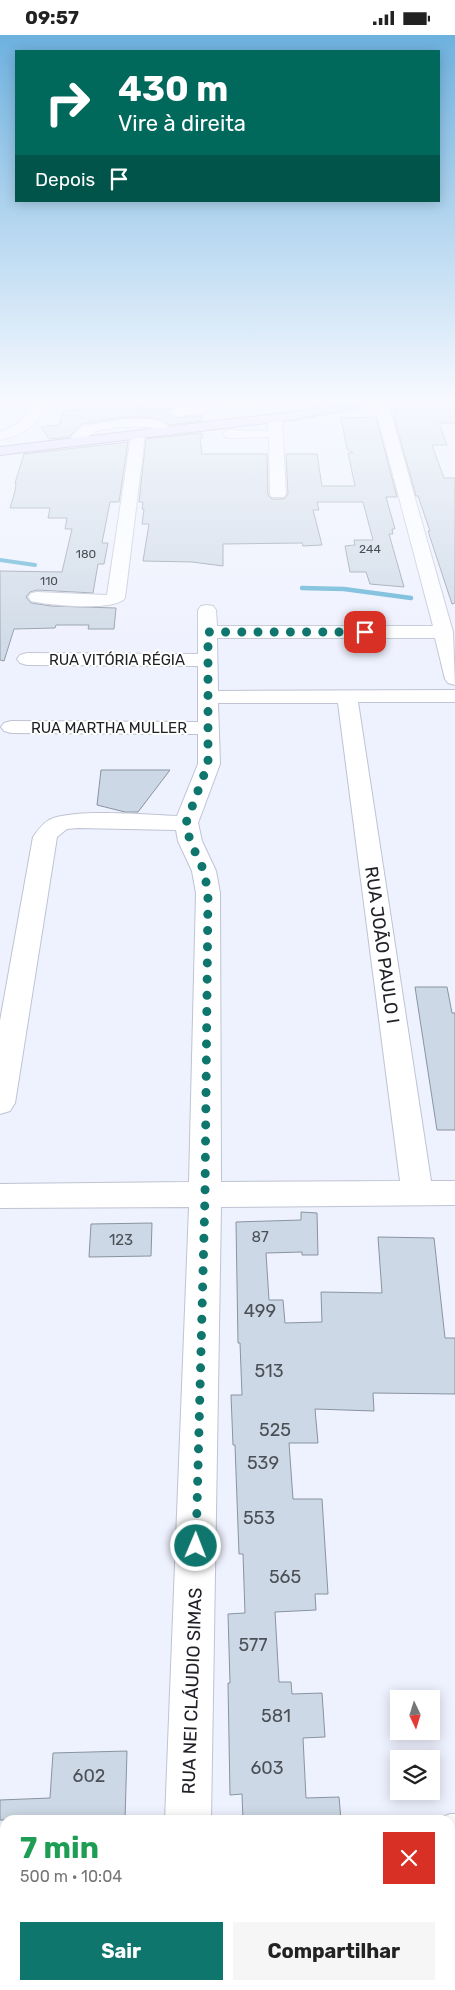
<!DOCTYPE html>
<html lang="pt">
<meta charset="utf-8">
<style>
:root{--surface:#fff;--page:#f6f6f6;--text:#222;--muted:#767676;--accent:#0f766e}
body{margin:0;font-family:Rubik,sans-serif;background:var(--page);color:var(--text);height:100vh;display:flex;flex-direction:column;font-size:19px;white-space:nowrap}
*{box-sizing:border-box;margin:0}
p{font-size:16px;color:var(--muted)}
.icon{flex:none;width:28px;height:28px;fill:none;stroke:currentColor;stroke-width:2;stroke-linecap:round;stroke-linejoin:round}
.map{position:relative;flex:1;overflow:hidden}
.drawer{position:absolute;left:0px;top:1780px;width:455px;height:175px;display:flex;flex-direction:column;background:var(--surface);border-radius:15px 15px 0 0;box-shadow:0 2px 12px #0003}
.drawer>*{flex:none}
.guide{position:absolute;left:15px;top:15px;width:425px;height:152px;border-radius:0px;box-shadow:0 2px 12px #0003;background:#00695c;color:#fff;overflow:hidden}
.needle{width:32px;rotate:176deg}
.controls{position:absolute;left:390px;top:1655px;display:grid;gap:10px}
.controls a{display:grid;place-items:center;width:50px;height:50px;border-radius:0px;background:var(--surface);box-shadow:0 2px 12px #0003;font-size:25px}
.pin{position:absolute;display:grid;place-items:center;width:42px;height:42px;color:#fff;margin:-21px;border-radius:10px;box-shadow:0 2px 8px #0006}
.me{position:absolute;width:55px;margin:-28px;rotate:1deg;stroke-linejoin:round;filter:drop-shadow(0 0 4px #0008)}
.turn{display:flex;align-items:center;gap:18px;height:105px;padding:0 20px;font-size:22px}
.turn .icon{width:65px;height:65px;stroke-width:2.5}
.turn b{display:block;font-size:35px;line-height:42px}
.then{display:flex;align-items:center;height:48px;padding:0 20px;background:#0003;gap:10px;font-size:19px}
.round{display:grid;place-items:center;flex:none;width:52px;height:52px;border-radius:0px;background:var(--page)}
.head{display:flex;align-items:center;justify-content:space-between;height:85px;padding:0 20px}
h1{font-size:30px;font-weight:700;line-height:38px;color:#1e9e55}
.cta{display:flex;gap:10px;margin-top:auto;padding:10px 20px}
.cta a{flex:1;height:58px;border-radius:0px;background:var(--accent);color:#fff;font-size:20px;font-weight:700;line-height:58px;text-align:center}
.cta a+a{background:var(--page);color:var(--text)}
.status{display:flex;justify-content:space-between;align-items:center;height:35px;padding:0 25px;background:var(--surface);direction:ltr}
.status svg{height:14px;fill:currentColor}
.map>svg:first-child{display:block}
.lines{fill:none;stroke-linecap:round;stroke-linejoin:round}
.stream-far1{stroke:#54acd2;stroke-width:4}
.stream{stroke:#54acd2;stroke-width:4.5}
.building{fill:#ccd8e5;stroke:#8994a1}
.minor-casing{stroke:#bfc3d3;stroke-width:2}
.major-casing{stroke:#8d80b4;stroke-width:2}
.minor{fill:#fff;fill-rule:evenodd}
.major{fill:#ddd1ff;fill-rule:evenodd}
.route{stroke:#0f766e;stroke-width:9;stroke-dasharray:0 16.2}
.labels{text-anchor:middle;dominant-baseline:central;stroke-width:4;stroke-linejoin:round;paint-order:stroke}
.far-number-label{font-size:12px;fill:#4b5057}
.far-street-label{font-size:15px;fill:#202228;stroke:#fff}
.number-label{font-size:15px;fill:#4b5057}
.street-label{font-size:18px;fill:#202228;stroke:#fff}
.near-number-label{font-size:18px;fill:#4b5057}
</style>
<div class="status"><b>09:57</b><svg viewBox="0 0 49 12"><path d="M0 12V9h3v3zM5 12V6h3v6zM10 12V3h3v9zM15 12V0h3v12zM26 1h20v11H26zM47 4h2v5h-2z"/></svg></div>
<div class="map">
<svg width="455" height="1955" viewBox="0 0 455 1955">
<rect width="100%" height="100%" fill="#eef1fe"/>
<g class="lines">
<path class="stream-far1" d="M0,525L35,530"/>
<path class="stream" d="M302,553L344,554L411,563"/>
</g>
<g class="building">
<path d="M81,368H138V373H171L166,378L174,383L202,381V386L169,390L155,383L125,382L82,389L69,402L49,404L41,392L59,390L63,376L79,375Z"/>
<path d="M395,368H455V388H439L447,410H432L444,443H455V568L452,569L428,496H430L418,461H416L394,382H396L393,374H397Z"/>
<path d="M376,382L397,462H386L395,494H392L393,499H389L404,552L370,549L366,537H350L345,511L355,510L354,505H373L363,467H317L319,475H313L322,510L303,511L302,508L223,509V531L192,527L143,526L149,489H142L144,474H142L143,467H139L146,404L202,398V403H200L202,419H267L268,460L272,464H284L288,459L286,419H317L322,451H355L348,418H353L347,414L341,383Z"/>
<path d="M128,407L119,467H110L102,508H108L104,529H98L93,558L37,555L30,557L26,562L31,568L51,571L116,573L114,594H88L89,590H56L55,593L14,594L4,626L0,625V536L62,537L72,494H65L67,483H48L50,473H10L15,456L16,448H15L24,419Z"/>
<path d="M101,735H170L138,777H125L97,770Z"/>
<path d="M415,952H447L452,978H455V1095H437Z"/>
<path d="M301,1177L317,1178L318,1220H302V1217L266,1218L269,1265H283L285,1288L322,1287L321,1257L382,1258L378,1202L434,1203L445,1303H455V1359L373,1358L374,1376L315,1374L318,1408H289L293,1464H322L328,1559H315L316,1575L275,1577L279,1647H291L292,1659L322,1658L325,1702L303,1703L306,1763L339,1762L341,1785H243L242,1759L230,1760L228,1648H230L228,1579L245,1578L243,1519H239L235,1410H233L231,1360H242L240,1308H238L236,1187L301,1185Z"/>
<path d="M152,1188L151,1221L89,1222L91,1189Z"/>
<path d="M127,1716L125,1785H0V1765L50,1763L53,1718Z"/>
</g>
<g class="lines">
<g class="minor-casing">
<g id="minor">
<path d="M34,368H42L46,371C36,392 22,400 0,405V397C17,391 25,383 34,368Z"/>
<path d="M218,368H252C245,375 225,375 218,368Z"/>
<path d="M316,368H331L333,370L326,374L321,373Z"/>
<path d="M374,368H388L453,597L455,650L448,648L445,644L435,603H217L218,656L455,655V667H358L431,1146H455V1170L221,1172L211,1785H165L189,1172L0,1173V1149L189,1147L196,858L192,836L178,806L176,795L78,793L67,794L57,802L15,1068L10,1076L0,1079V986L33,802C38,795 42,789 49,785C73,773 147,780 177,781L198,729V699L11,698L4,696L1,692L4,688L11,686L198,687V631L27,630L20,628L17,624L20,620L27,618L198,619V575L201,571L207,570L213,571L216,575L217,591H433ZM218,668H338L400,1146L221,1147L220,858L216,836L202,806L198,788L220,729Z"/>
<path d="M200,372L205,373L207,376L205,379L175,381L168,377L175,373Z"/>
<path d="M275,379L282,383L286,459L284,462H272L270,459L269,402L230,403L225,402L223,399L225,396L230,395L268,396V383Z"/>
<path d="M125,384C138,384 160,381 169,392L167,395C160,397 155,393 148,392C133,391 116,392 101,395C90,397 84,408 73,405L71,402L82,391Z"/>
<path d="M138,396L143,397L145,400L125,563C115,577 47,570 31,566L28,562L31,558L37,557L107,560L131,400L133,397Z"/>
<path d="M450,1779H455V1825H450V1785H435Z"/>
<rect x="159" y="1950" width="50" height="5"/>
</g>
</g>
<g class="major-casing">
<path id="major" d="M341,368H367L360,372L292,385L0,420V412L292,377Z"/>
</g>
<use href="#minor" class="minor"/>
<use href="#major" class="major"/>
</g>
<linearGradient id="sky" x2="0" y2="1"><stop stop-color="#6db1df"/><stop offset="0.57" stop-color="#f7f9ff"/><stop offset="1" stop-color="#f7f9ff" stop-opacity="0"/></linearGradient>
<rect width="455" height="641" fill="url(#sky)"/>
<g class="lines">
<path class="route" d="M196,1511L205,1160L208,858L204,836L190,806L186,788L208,729V597H365"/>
</g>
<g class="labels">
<g class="far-number-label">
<text x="370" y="514">244</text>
<text x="86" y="519">180</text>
<text x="49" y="546">110</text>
</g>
<g class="far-street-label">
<text x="117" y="625">RUA VITÓRIA RÉGIA</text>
<text x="109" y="693">RUA MARTHA MULLER</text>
</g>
<g class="number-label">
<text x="260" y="1202">87</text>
<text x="121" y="1205">123</text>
</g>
<g class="street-label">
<text transform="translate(382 910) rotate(82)">RUA JOÃO PAULO I</text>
<text transform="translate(192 1656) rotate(-88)">RUA NEI CLÁUDIO SIMAS</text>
</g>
<g class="near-number-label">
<text x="260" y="1276">499</text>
<text x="269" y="1336">513</text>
<text x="275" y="1395">525</text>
<text x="263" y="1428">539</text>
<text x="259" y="1483">553</text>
<text x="285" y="1542">565</text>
<text x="253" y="1610">577</text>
<text x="276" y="1681">581</text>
<text x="267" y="1733">603</text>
<text x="89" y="1741">602</text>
</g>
</g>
</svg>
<div class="controls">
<a><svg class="needle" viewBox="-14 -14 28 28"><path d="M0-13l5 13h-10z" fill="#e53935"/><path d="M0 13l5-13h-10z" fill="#767676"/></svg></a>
<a><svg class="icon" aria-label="layers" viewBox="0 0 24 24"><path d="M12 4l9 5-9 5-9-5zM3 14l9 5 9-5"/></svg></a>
</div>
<div class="pin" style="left:365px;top:597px;background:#d93025"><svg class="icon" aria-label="arrive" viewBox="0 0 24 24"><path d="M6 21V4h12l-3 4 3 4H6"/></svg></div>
<svg class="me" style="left:196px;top:1511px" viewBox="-20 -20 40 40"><circle r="17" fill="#0f766e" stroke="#fff" stroke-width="3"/><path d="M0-11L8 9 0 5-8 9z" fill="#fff"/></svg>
<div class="guide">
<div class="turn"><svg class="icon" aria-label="right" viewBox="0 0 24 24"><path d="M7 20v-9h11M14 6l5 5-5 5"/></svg><div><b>430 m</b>Vire à direita</div></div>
<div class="then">Depois<svg class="icon" aria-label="arrive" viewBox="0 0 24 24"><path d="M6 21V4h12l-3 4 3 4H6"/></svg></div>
</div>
<section class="drawer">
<div class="head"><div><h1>7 min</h1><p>500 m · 10:04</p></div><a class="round" style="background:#d93025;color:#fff"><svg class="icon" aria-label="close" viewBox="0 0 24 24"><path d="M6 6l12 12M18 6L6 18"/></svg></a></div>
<div class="cta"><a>Sair</a><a>Compartilhar</a></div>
</section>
</div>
